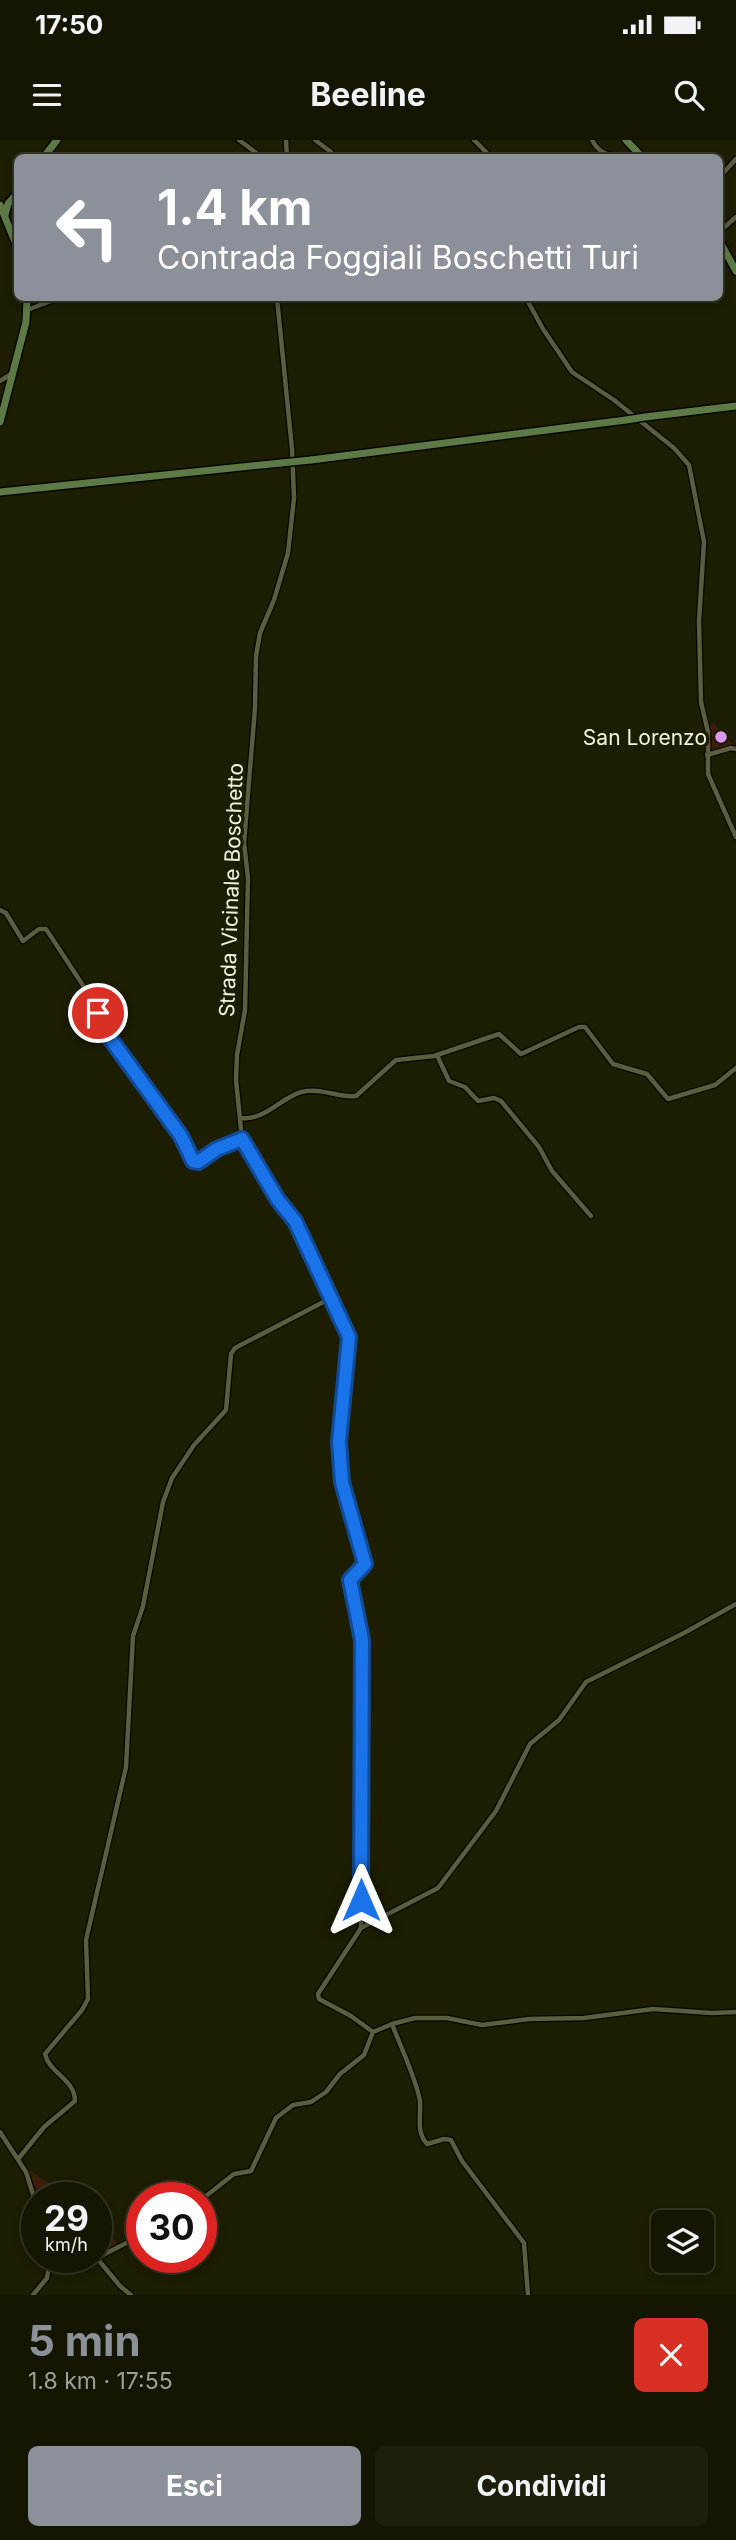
<!DOCTYPE html>
<html lang="it">
<meta charset="utf-8">
<style>
:root{--surface:#151601;--page:#1e1f0b;--text:#f1f3f6;--muted:#9d9f99;--line:#343523;--accent:#8c9099}
body{margin:0;font-family:Inter,sans-serif;background:var(--page);color:var(--text);height:100vh;display:flex;flex-direction:column;font-size:26px;white-space:nowrap}
*{box-sizing:border-box;margin:0}
p{font-size:23px;color:var(--muted)}
.icon{flex:none;width:38px;height:38px;fill:none;stroke:currentColor;stroke-width:2;stroke-linecap:round;stroke-linejoin:round}
.map{position:relative;height:2155px;overflow:hidden}
.sheet{display:flex;flex-direction:column;background:var(--surface);flex:1}
.sheet>*{flex:none}
.guide{position:absolute;left:14px;top:14px;width:709px;height:147px;border-radius:10px;box-shadow:0 4px 10px #0003,0 0 0 2px var(--line);background:#8c9099;color:#fff;overflow:hidden}
.controls{position:absolute;left:651px;top:2070px;display:grid;gap:14px}
.controls a{display:grid;place-items:center;width:63px;height:63px;border-radius:10px;background:var(--surface);box-shadow:0 4px 10px #0003,0 0 0 2px var(--line);font-size:35px}
.speed{position:absolute;left:21px;top:2042px;display:flex;gap:14px;font-size:35px;font-weight:700;text-align:center}
.speed>*{display:grid;place-content:center;width:91px;height:91px;border-radius:50%;background:var(--surface);box-shadow:0 4px 10px #0003,0 0 0 2px var(--line);line-height:1}
.speed small{font-size:18px;font-weight:400}
.speed .limit{border:10px solid #d22;background:#fff;color:#111}
.pin{position:absolute;display:grid;place-items:center;width:60px;height:60px;color:#fff;margin:-30px;border:4px solid #fff;border-radius:50%;box-shadow:0 2px 7px #0007}
.me{position:absolute;width:77px;margin:-38px;rotate:0deg;stroke-linejoin:round;filter:drop-shadow(0 0 5px #0008)}
.turn{display:flex;align-items:center;gap:24px;height:147px;padding:0 28px;font-size:32px}
.turn .icon{width:91px;height:91px;stroke-width:2.5}
.turn b{display:block;font-size:49px;line-height:60px}
.round{display:grid;place-items:center;flex:none;width:74px;height:74px;border-radius:10px;background:var(--page)}
.overview{display:flex;align-items:center;justify-content:space-between;height:119px;padding:0 28px}
h1{font-size:42px;font-weight:700;line-height:52px;color:var(--accent)}
.primary-button{display:flex;gap:14px;margin-top:auto;padding:14px 28px}
.primary-button a{flex:1;height:80px;border-radius:10px;background:var(--accent);color:#fff;font-size:28px;font-weight:700;line-height:80px;text-align:center}
.primary-button a+a{background:var(--page);color:var(--text)}
.status{display:flex;justify-content:space-between;align-items:center;height:49px;padding:0 35px;background:var(--surface);direction:ltr}
.status svg{height:19px;fill:currentColor}
header{display:flex;justify-content:space-between;align-items:center;height:91px;padding:0 28px;background:var(--surface);font-size:32px;font-weight:700}
.map>svg:first-child{display:block}
.green{fill:#3d1e0c}
.lines{fill:none;stroke-linecap:round;stroke-linejoin:round}
.street-casing{stroke:#070700;stroke-width:7}
.secondary-casing{stroke:#070700;stroke-width:10}
.street{stroke:#5b5d3e;stroke-width:4.5}
.secondary{stroke:#5c7946;stroke-width:7}
.secondary-bridge-casing{stroke:#070700;stroke-width:10;stroke-linecap:butt}
.secondary-bridge{stroke:#5c7946;stroke-width:7}
.route-casing{stroke:#114b97;stroke-width:18}
.route{stroke:#1a73e8;stroke-width:12}
.poi-dot{fill:#db99f5;stroke:#1c1d01;stroke-width:2.5}
.labels{text-anchor:middle;dominant-baseline:central;stroke-width:7;stroke-linejoin:round;paint-order:stroke}
.poi-label{font-size:21px;fill:#f0f2e0;stroke:#1c1d01;text-anchor:end}
.street-label{font-size:21px;fill:#f0f2e0;stroke:#1c1d01}
</style>
<div class="status"><b>17:50</b><svg viewBox="0 0 49 12"><path d="M0 12V9h3v3zM5 12V6h3v6zM10 12V3h3v9zM15 12V0h3v12zM26 1h20v11H26zM47 4h2v5h-2z"/></svg></div>
<header><svg class="icon" aria-label="menu" viewBox="0 0 24 24"><path d="M4 6h16M4 12h16M4 18h16"/></svg>Beeline<svg class="icon" aria-label="search" viewBox="0 0 24 24"><circle cx="10" cy="10" r="6"/><path d="M15 15l6 6"/></svg></header>
<div class="map">
<svg width="736" height="2155" viewBox="0 0 736 2155">
<rect width="100%" height="100%" fill="#1c1d01"/>
<g class="green">
<path d="M714,583L733,604L715,612L709,610V587Z"/>
<path d="M29,2030L45,2041L58,2044L61,2042L88,2058H38Z"/>
<path d="M96,2065L100,2070L106,2088L118,2105L100,2114L96,2113Z"/>
</g>
<g class="lines">
<g class="street-casing">
<g id="street">
<path d="M239,0L263,18"/>
<path d="M286,0L287,18"/>
<path d="M315,0L331,12"/>
<path d="M474,0L492,18"/>
<path d="M592,0C599,14 609,15 624,18"/>
<path d="M719,38L736,19"/>
<path d="M719,92L736,77"/>
<path d="M277,158L292,309L294,358L288,413L274,460L260,493L256,516L255,568L244,703L248,738L245,870L237,915L236,940L242,999L278,1060L295,1081L349,1197L339,1302L343,1342L365,1424L350,1439L362,1500L361,1788"/>
<path d="M526,158L543,189L572,232L614,260L674,308L689,325L704,402L699,481L701,562L708,592V634L736,697"/>
<path d="M27,170L59,158"/>
<path d="M0,241L11,234"/>
<path d="M707,615L731,608L736,609"/>
<path d="M0,770L6,773L23,801L39,789H46L48,792L86,850L112,901L176,989L193,1021L198,1022L217,1009L242,999"/>
<path d="M437,915L449,941L465,947L478,961L494,958L501,961L539,1007L552,1031L591,1076"/>
<path d="M241,978C264,981 281,958 301,952C321,947 338,958 356,956L396,920L434,916L499,894L521,914L579,887H585L613,924L647,934L668,959L715,945L736,928"/>
<path d="M392,1884C399,1903 418,1943 420,1962C421,1977 416,1992 427,2004L444,1999L451,2000L462,2021L524,2103L528,2155"/>
<path d="M373,1892L351,1876L319,1859L318,1854L361,1788L438,1748L496,1671L530,1604L559,1580L586,1542L684,1493L736,1464"/>
<path d="M0,1992L26,2032L37,2067"/>
<path d="M19,2018L44,1987L75,1961C75,1939 49,1933 45,1914L82,1870L88,1859L86,1800L126,1627L133,1496L143,1466L163,1362L172,1338L194,1305L226,1270L231,1214L235,1208L331,1158"/>
<path d="M201,2060L234,2034L251,2031L276,1978L293,1965L311,1962L326,1952L340,1934L364,1915L373,1892L392,1884L415,1878H447L482,1885L529,1879L584,1878L653,1869L712,1873L736,1872"/>
<path d="M96,2117L120,2146L131,2155"/>
<path d="M97,2118L142,2095"/>
<path d="M33,2155L47,2138L50,2118"/>
</g>
</g>
<g class="secondary-casing">
<g id="secondary">
<path d="M626,0L643,18"/>
<path d="M43,18L57,0"/>
<path d="M0,65L18,109"/>
<path d="M5,75L8,64L18,52"/>
<path d="M719,100L736,131"/>
<path d="M645,277L736,266"/>
<path d="M0,282L26,182L27,158"/>
<path d="M311,320L626,280"/>
<path d="M0,352L281,323"/>
</g>
</g>
<use href="#street" class="street"/>
<use href="#secondary" class="secondary"/>
<g class="secondary-bridge-casing">
<g id="secondary-bridge">
<path d="M626,280L645,277"/>
<path d="M281,323L311,320"/>
</g>
</g>
<use href="#secondary-bridge" class="secondary-bridge"/>
</g>
<g class="lines">
<g class="route-casing">
<path id="route" d="M98,873L112,901L181,996L193,1021L198,1022L217,1009L242,999L278,1060L295,1081L349,1197L339,1302L342,1342L365,1424L350,1440L362,1500L361,1760"/>
</g>
<use href="#route" class="route"/>
</g>
<circle class="poi-dot" cx="721" cy="597" r="7"/>
<g class="labels">
<g class="poi-label">
<text x="707" y="597">San Lorenzo</text>
</g>
<g class="street-label">
<text transform="translate(231 750) rotate(-88)">Strada Vicinale Boschetto</text>
</g>
</g>
</svg>
<div class="controls">
<a><svg class="icon" aria-label="layers" viewBox="0 0 24 24"><path d="M12 4l9 5-9 5-9-5zM3 14l9 5 9-5"/></svg></a>
</div>
<div class="speed"><div>29<small>km/h</small></div><div class="limit">30</div></div>
<div class="pin" style="left:98px;top:873px;background:#d93025"><svg class="icon" aria-label="arrive" viewBox="0 0 24 24"><path d="M6 21V4h12l-3 4 3 4H6"/></svg></div>
<svg class="me" style="left:361px;top:1760px" viewBox="-20 -20 40 40"><path d="M0-17L14 15 0 8-14 15z" fill="#1a73e8" stroke="#fff" stroke-width="4"/></svg>
<div class="guide">
<div class="turn"><svg class="icon" aria-label="left" viewBox="0 0 24 24"><path d="M17 20v-9H6M10 6l-5 5 5 5"/></svg><div><b>1.4 km</b>Contrada Foggiali Boschetti Turi</div></div>
</div>
</div>
<section class="sheet">
<div class="overview"><div><h1>5 min</h1><p>1.8 km · 17:55</p></div><a class="round" style="background:#d93025;color:#fff"><svg class="icon" aria-label="close" viewBox="0 0 24 24"><path d="M6 6l12 12M18 6L6 18"/></svg></a></div>
<div class="primary-button"><a>Esci</a><a>Condividi</a></div>
</section>
